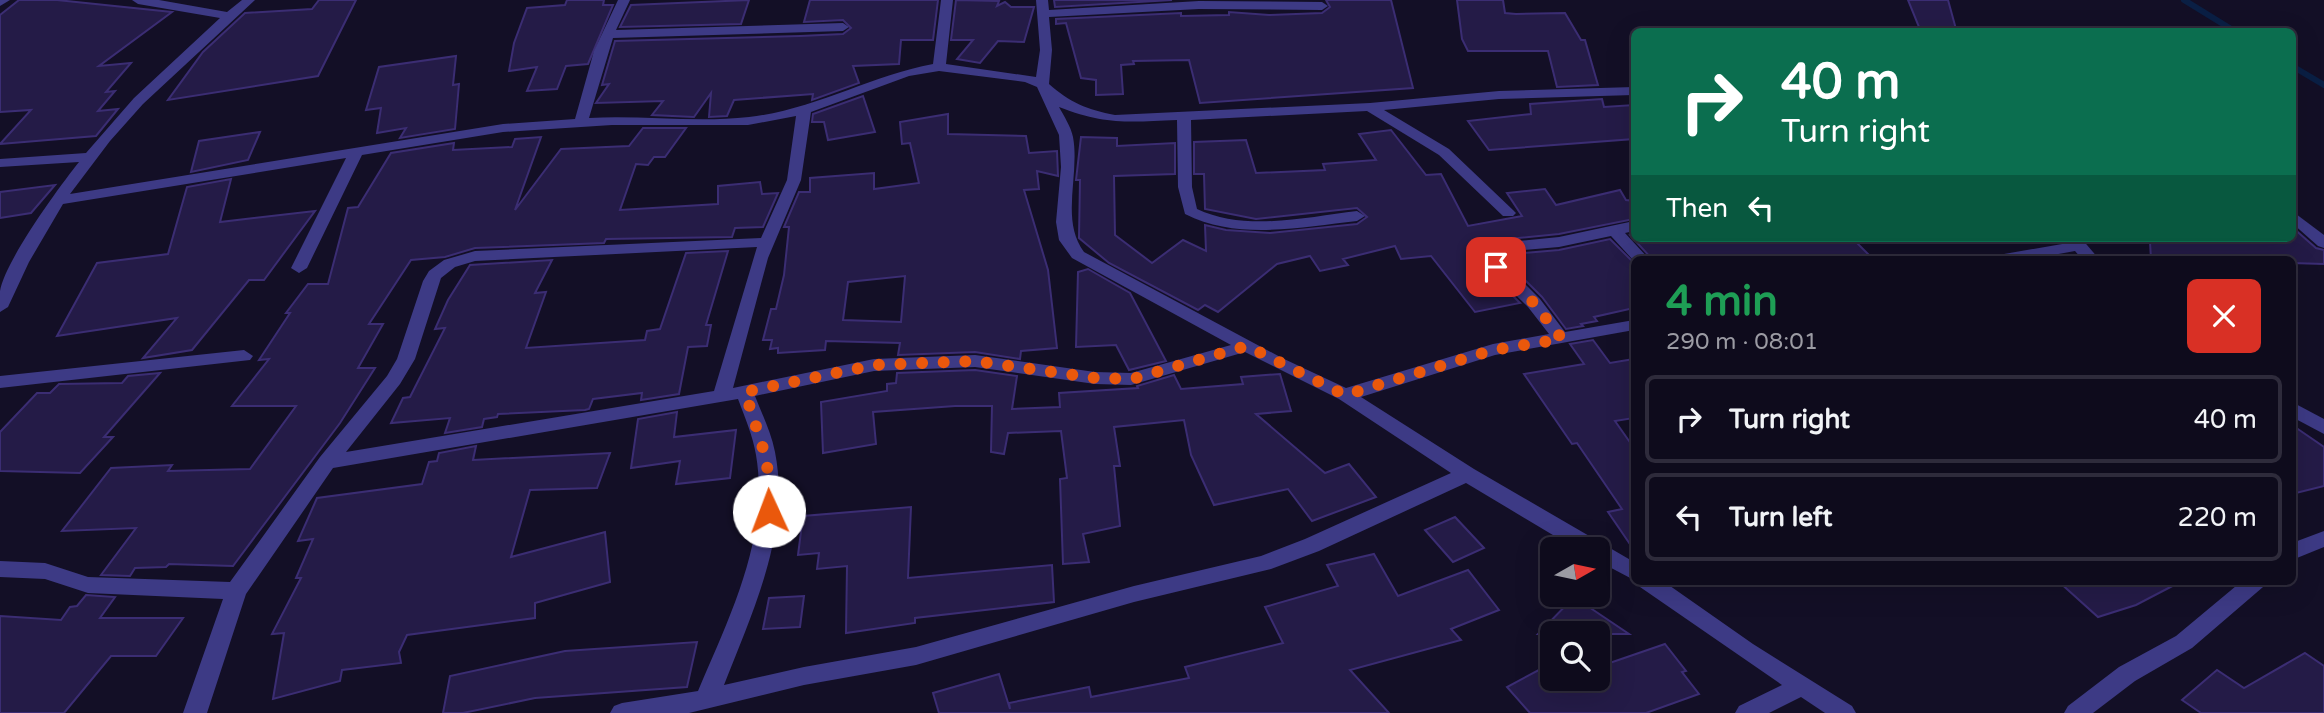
<!DOCTYPE html>
<meta charset="utf-8">
<style>
:root{--surface:#0e0b1c;--page:#171425;--text:#f1f3f6;--muted:#9b9ba3;--line:#2e2b3b}
body{margin:0;font-family:"Varela Round",sans-serif;background:var(--page);color:var(--text);height:100vh;display:flex;flex-direction:column;font-size:26px;white-space:nowrap}
*{box-sizing:border-box;margin:0}
p{font-size:23px;color:var(--muted)}
.icon{flex:none;width:38px;height:38px;fill:none;stroke:currentColor;stroke-width:2;stroke-linecap:round;stroke-linejoin:round}
.map{position:relative;flex:1;overflow:hidden}
.sheet{position:absolute;left:1631px;top:256px;width:665px;height:329px;display:flex;flex-direction:column;background:var(--surface);border-radius:10px;box-shadow:0 7px 28px #0002,0 0 0 2px var(--line)}
.sheet>*{flex:none}
.guide{position:absolute;left:1631px;top:28px;width:665px;height:214px;border-radius:10px;box-shadow:0 7px 28px #0002,0 0 0 2px var(--line);background:#0b6e4f;color:#fff;overflow:hidden}
.needle{width:46px;rotate:81deg}
.tools{position:absolute;left:1540px;top:537px;display:grid;gap:14px}
.tools a{display:grid;place-items:center;width:70px;height:70px;border-radius:10px;background:var(--surface);box-shadow:0 7px 28px #0002,0 0 0 2px var(--line);font-size:35px}
.pin{position:absolute;display:grid;place-items:center;width:60px;height:60px;color:#fff;margin:-30px;border-radius:14px;box-shadow:0 4px 10px #0006}
.me{position:absolute;width:77px;margin:-38px;rotate:358deg;stroke-linejoin:round;filter:drop-shadow(0 0 5px #0008)}
.turn{display:flex;align-items:center;gap:24px;height:147px;padding:0 35px;font-size:32px}
.turn .icon{width:91px;height:91px;stroke-width:2.5}
.turn b{display:block;font-size:49px;line-height:60px}
.then{display:flex;align-items:center;height:66px;padding:0 35px;background:#0003;gap:14px;font-size:26px}
.round{display:grid;place-items:center;flex:none;width:74px;height:74px;border-radius:10px;background:var(--page)}
.summary{display:flex;align-items:center;justify-content:space-between;height:119px;padding:0 35px}
h1{font-size:42px;font-weight:700;line-height:52px;color:#1e9e55}
ul{padding:0;list-style:none}
li{display:flex;align-items:center;gap:21px;height:88px;margin:0 14px 10px;padding:0 21px;border:4px solid var(--line);border-radius:10px}
li div{flex:1}
li b{display:block;font-size:26px}
li em{font-style:normal}
.map>svg:first-child{display:block}
.lines{fill:none;stroke-linecap:round;stroke-linejoin:round}
.stream{stroke:#0a1f44;stroke-width:6}
.building{fill:#241b47;stroke:#3b2d73;stroke-width:2;fill-rule:evenodd}
.minor{fill:#3d3a85;fill-rule:evenodd}
.route{stroke:#ea580c;stroke-width:12;stroke-dasharray:0 21.6}
</style>
<div class="map">
<svg width="2324" height="713" viewBox="0 0 2324 713">
<rect width="100%" height="100%" fill="#130f26"/>
<g class="lines">
<g class="stream">
<path d="M2184,0L2236,32"/>
<path d="M2292,66L2324,85"/>
</g>
</g>
<g class="building">
<path d="M19,0H57L172,12L99,66L131,63L106,92L115,91L98,111L118,109L96,136L0,144L31,110L0,112V15Z"/>
<path d="M319,0H356L318,76L168,100L203,52L245,13L312,9Z"/>
<path d="M567,0H604L603,5H613L588,64L566,66L557,89L527,91L537,67L509,71L514,43L527,8L565,5Z"/>
<path d="M749,0L741,24L620,27L631,5Z"/>
<path d="M810,0H938L933,40H901L899,64L853,66L859,83L812,100L813,94L734,100L727,116L709,117L711,93L694,117L652,115L663,101L596,103L609,84L602,85L615,41L800,36L843,34L851,28L843,20L804,22Z"/>
<path d="M956,0L999,1L997,6L1005,2L1011,7H1034L1024,42L998,41L980,63L957,59L973,40H951Z"/>
<path d="M1054,0H1172L1055,7Z"/>
<path d="M1326,0H1391L1413,88L1200,103L1189,60L1133,61L1134,64L1121,65L1123,94L1096,95V80L1081,78L1066,23L1056,24V19L1181,13V16L1229,15V12L1269,15L1322,13L1330,7Z"/>
<path d="M1457,0H1503L1505,13L1516,14L1565,13L1581,40H1585L1598,85L1557,87L1548,51H1468L1462,39Z"/>
<path d="M1908,0H1948L1956,29L1921,32Z"/>
<path d="M456,56L453,85L459,84L455,129L400,138L406,128L377,133L381,108L366,110L379,67Z"/>
<path d="M863,96L875,132L828,140L824,122H812L813,114Z"/>
<path d="M1602,99L1604,107L1634,105V139L1489,150L1468,121L1531,114L1530,104Z"/>
<path d="M948,114V134L1026,136L1029,153L1057,151L1058,176L1037,171L1039,189L1024,190L1048,270L1057,348L1021,351L1020,359L975,352L898,355L900,343L826,341L825,350L778,353V348L770,349L772,340H763L771,309H776L784,275L789,227H784L799,192H810V178L874,173V189L919,183L910,143L902,144L900,122ZM905,276L901,322L843,320L848,282Z"/>
<path d="M643,128H686L665,157H654L648,165L636,164L620,210L718,204V186L760,182L762,194L778,193L763,227L735,228L732,237L606,239L604,243L475,248L445,257L411,260L369,324H383L358,368H375L340,423L233,566L169,564L166,567L135,568L130,576L101,575L136,528L62,531L111,468L172,465L168,471L250,469L296,406H232L269,359L259,360L290,313H286L308,284H328L348,208L358,207L391,153L454,143L453,150L512,147L515,139L541,137L515,210L561,149L629,146Z"/>
<path d="M1391,130L1426,175L1441,174L1468,226L1522,216L1507,193L1545,189L1556,205L1620,190L1626,200L1634,201V219L1559,234L1508,239L1484,252L1481,258L1488,271L1520,303L1475,312L1431,256L1401,259L1395,246L1343,259L1348,265L1320,271L1310,256L1277,264L1218,312L1205,305L1198,310L1109,263L1079,238L1080,180H1076L1081,137L1117,138V146L1175,143V174L1114,176L1115,235L1152,263L1183,240L1206,251L1205,225L1226,230L1270,233L1357,224L1367,217L1357,208L1256,219L1205,209L1204,174H1194V142L1246,140L1256,173L1325,170L1323,164L1376,160L1359,134Z"/>
<path d="M260,132L248,160L191,172L199,141Z"/>
<path d="M231,179L220,222L315,211L264,280H249L192,350L143,358L177,318L57,336L97,263L168,254L187,187Z"/>
<path d="M55,185L31,213L0,218V192Z"/>
<path d="M2292,227L2316,248L2324,250V264L2292,263V259H2151L2150,242L2292,238Z"/>
<path d="M1634,234V238H1852L1873,259H1652L1630,235Z"/>
<path d="M1610,239L1634,263V308L1594,317L1597,321L1581,324L1583,326L1566,329L1542,297L1504,259L1513,254L1559,250Z"/>
<path d="M728,251L706,325H711L707,346L688,347L679,394L641,400L642,393L593,399L589,409L585,410L498,414L497,417L484,419L482,427L445,433L450,418L391,423L403,398L410,397L445,328L435,329L448,300L470,265L552,260L535,293L546,292L526,348L645,340L647,331L660,329L686,253Z"/>
<path d="M1088,269L1130,293L1166,361L1129,370L1116,345L1076,347L1078,272Z"/>
<path d="M1593,340L1610,363L1634,359V418L1615,421L1634,448V550L1608,512L1622,509L1577,443L1572,444L1524,374L1584,364L1570,344Z"/>
<path d="M975,370L1017,376L1012,409L1060,407L1059,393L1138,388L1137,386L1174,375L1181,389L1243,384L1241,377L1280,374L1291,411L1256,414L1325,473L1349,464L1376,497L1312,521L1288,489L1214,505L1191,455L1184,420L1114,427L1120,466H1114L1120,526L1083,534L1089,562L1063,564L1060,479L1067,478L1061,431L1008,433L1004,454L991,452L992,406H955L873,412L876,444L823,453L821,402L887,391V384L896,383L897,373Z"/>
<path d="M160,373L104,437H113L80,473L0,471V432L37,393H50L59,384L122,383L128,376Z"/>
<path d="M677,412L674,437L736,430L730,478L676,484L680,461L631,468L638,419Z"/>
<path d="M2292,425L2324,447V486L2292,494Z"/>
<path d="M476,446L473,460L610,453L597,488L530,490L511,557L605,532L610,582L535,603V618L407,635L399,652L401,663L342,670L340,681L273,699L284,633L272,634L301,578H296L313,539L298,541L317,498L422,484L429,462L437,461L439,453Z"/>
<path d="M911,507L908,578L1052,565L1054,602L915,618V623L846,633L847,566L817,569L819,553L798,555L803,516Z"/>
<path d="M1455,517L1484,548L1453,562L1425,530Z"/>
<path d="M1374,554L1398,596L1468,570L1499,610L1451,629L1461,640L1350,670L1389,713H939L933,693L999,674L1010,709L1009,703L1089,687L1091,697L1189,678L1185,667L1283,643L1265,607L1338,586L1327,565Z"/>
<path d="M2058,581H2182L2136,605L2098,617Z"/>
<path d="M86,595L115,597L100,618H183L156,656H111L64,713H0V616L61,620L70,607L77,606Z"/>
<path d="M804,596L800,627L763,629L769,598Z"/>
<path d="M1574,597L1629,634H1538Z"/>
<path d="M697,642L687,687L535,698L463,713H443L450,676L565,651Z"/>
<path d="M1665,644L1686,671L1682,672L1699,694L1646,713H1530L1507,687L1552,663V679H1598V667Z"/>
<path d="M2305,653L2324,666V713H2201L2182,700L2217,670L2244,688Z"/>
</g>
<g class="lines">
<g class="minor">
<path d="M0,0H10L0,6Z"/>
<path d="M132,0H159L227,12L242,0H255L143,104L110,141L70,194L503,124L575,119L594,51L618,0H630L616,30L843,23L849,27L843,31L613,38L589,118C642,115 696,123 749,117C813,110 870,76 933,64L941,0H953L946,64L1036,77L1040,50L1036,0H1048L1049,10L1199,1L1322,2L1328,6L1322,10L1199,9L1049,17L1052,50L1049,84C1069,102 1088,110 1115,115L1370,103L1499,91L1634,87V95L1499,99L1384,110L1449,149L1513,210L1516,213L1513,216H1503L1439,155L1367,111L1191,120L1192,187L1197,209C1246,232 1306,217 1357,211L1365,216L1357,221C1300,227 1239,241 1185,214L1178,187L1177,120C1129,122 1105,125 1059,107C1064,116 1071,127 1073,137C1080,175 1060,220 1084,252L1282,358L1346,388L1493,344L1549,334L1528,307L1490,270L1483,257L1485,254L1508,242L1559,237L1634,221V231L1625,233L1649,259H1634V261L1611,236L1559,247L1512,251L1500,259L1540,299L1565,332L1634,320V330L1495,355L1361,397L1474,469L1634,562V580L1598,561V550H1578L1466,483L1319,551L1271,569L1134,602L916,665L804,685L689,713H610L614,706L622,703L698,691C729,618 770,537 756,455C753,436 745,418 738,399L333,468L246,594L207,713H183L223,599L88,593L45,579L0,577V561L45,563L88,577L230,582L320,457L387,376L397,359L423,281L429,271L444,260L475,251L761,238L787,180L796,116L748,125H612L503,132L362,155L307,268L299,273L291,268L346,158L63,204L29,262L8,307L0,312C0,305 0,297 0,291C5,261 59,187 79,162L0,167V159L86,153L134,98L220,18L138,4ZM939,71L1025,82L1037,87L1059,135L1061,167L1056,222L1059,240L1072,258L1231,345L1131,373L1095,372L975,355L874,359L733,388L768,258L801,180L811,112L909,76ZM757,247L714,391L346,452L400,384L415,359L441,278L455,267L475,261ZM1245,352L1339,399L1451,473L1305,539L1261,556L1134,586L916,647L804,667L724,685C752,613 791,532 775,452C771,432 762,414 755,396L874,371L975,367L1095,384L1131,385Z"/>
<path d="M2292,211L2324,235V248L2318,246L2292,223Z"/>
<path d="M2064,238H2081L2099,259H2082L2075,251L2031,259H1996L2004,254L2068,243Z"/>
<path d="M244,350L253,356L250,360L0,388V376Z"/>
<path d="M2292,402L2324,419V434L2292,417Z"/>
<path d="M2324,531V547L2292,560V543Z"/>
<path d="M1636,581H1663L1753,644L1852,706L1856,713H1825L1801,697L1769,713H1735L1739,706L1782,685L1640,587Z"/>
<path d="M2242,581H2267L2263,587L2192,648L2135,681L2093,713H2064L2068,706L2119,667L2176,636Z"/>
</g>
</g>
<g class="lines">
<path class="route" d="M769,511L767,461L745,392L874,365L975,361L1095,378L1132,379L1247,346L1345,395L1493,350L1562,339L1534,303L1496,267"/>
</g>
</svg>
<div class="tools">
<a><svg class="needle" viewBox="-14 -14 28 28"><path d="M0-13l5 13h-10z" fill="#e53935"/><path d="M0 13l5-13h-10z" fill="#9b9ba3"/></svg></a>
<a><svg class="icon" aria-label="search" viewBox="0 0 24 24"><circle cx="10" cy="10" r="6"/><path d="M15 15l6 6"/></svg></a>
</div>
<div class="pin" style="left:1496px;top:267px;background:#d93025"><svg class="icon" aria-label="arrive" viewBox="0 0 24 24"><path d="M6 21V4h12l-3 4 3 4H6"/></svg></div>
<svg class="me" style="left:769px;top:511px" viewBox="-20 -20 40 40"><circle r="19" fill="#fff"/><path d="M0-13L10 11 0 6-10 11z" fill="#ea580c"/></svg>
<div class="guide">
<div class="turn"><svg class="icon" aria-label="right" viewBox="0 0 24 24"><path d="M7 20v-9h11M14 6l5 5-5 5"/></svg><div><b>40 m</b>Turn right</div></div>
<div class="then">Then<svg class="icon" aria-label="left" viewBox="0 0 24 24"><path d="M17 20v-9H6M10 6l-5 5 5 5"/></svg></div>
</div>
<section class="sheet">
<div class="summary"><div><h1>4 min</h1><p>290 m · 08:01</p></div><a class="round" style="background:#d93025;color:#fff"><svg class="icon" aria-label="close" viewBox="0 0 24 24"><path d="M6 6l12 12M18 6L6 18"/></svg></a></div>
<ul>
<li><svg class="icon" aria-label="right" viewBox="0 0 24 24"><path d="M7 20v-9h11M14 6l5 5-5 5"/></svg><div><b>Turn right</b></div><em>40 m</em></li>
<li><svg class="icon" aria-label="left" viewBox="0 0 24 24"><path d="M17 20v-9H6M10 6l-5 5 5 5"/></svg><div><b>Turn left</b></div><em>220 m</em></li>
</ul>
</section>
</div>
